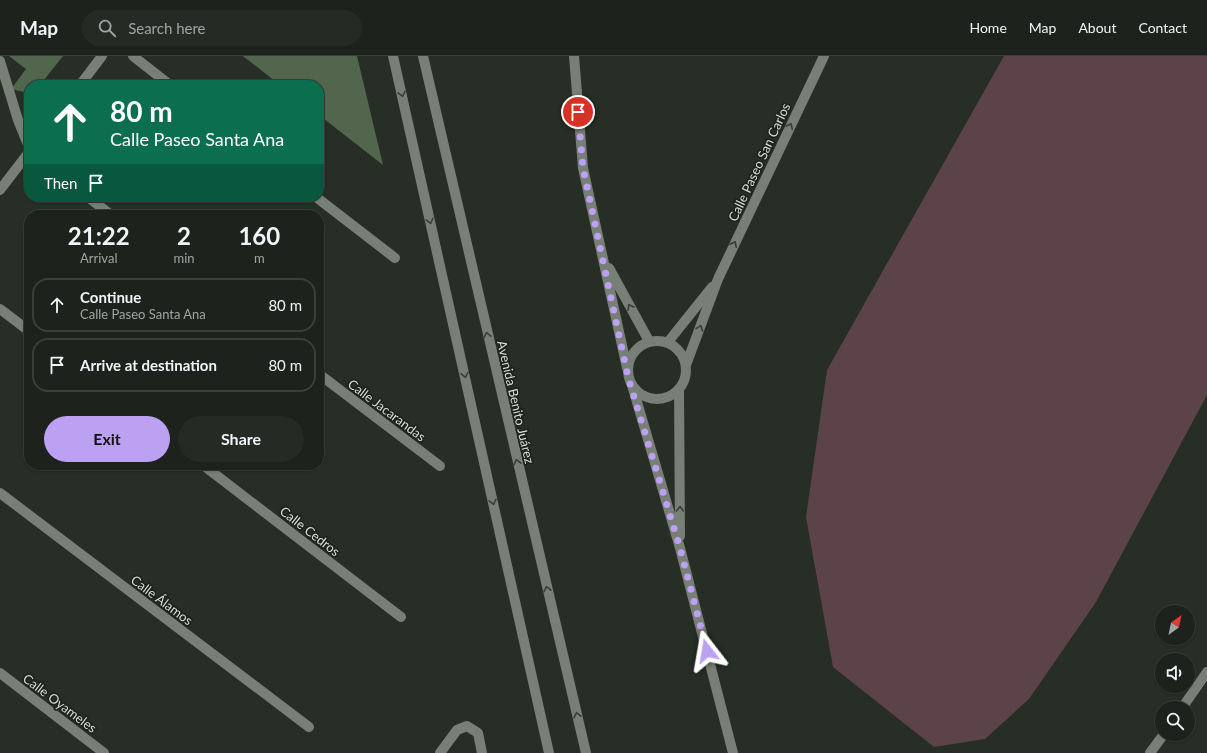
<!DOCTYPE html>
<meta charset="utf-8">
<style>
:root{--surface:#1d221c;--page:#252a25;--text:#f1f3f6;--muted:#a0a4a3;--line:#3b3f3b;--accent:#bca0f2}
body{margin:0;font-family:Lato,sans-serif;background:var(--page);color:var(--text);height:100vh;display:flex;flex-direction:column;font-size:15px;white-space:nowrap}
*{box-sizing:border-box;margin:0}
p{font-size:13px;color:var(--muted)}
.icon{flex:none;width:22px;height:22px;fill:none;stroke:currentColor;stroke-width:2;stroke-linecap:round;stroke-linejoin:round}
.map{position:relative;flex:1;overflow:hidden}
.panel{position:absolute;left:24px;top:154px;width:300px;height:260px;display:flex;flex-direction:column;background:var(--surface);border-radius:16px;box-shadow:0 1px 3px #0004,0 0 0 1px var(--line)}
.panel>*{flex:none}
.guide{position:absolute;left:24px;top:24px;width:300px;height:122px;border-radius:16px;box-shadow:0 1px 3px #0004,0 0 0 1px var(--line);background:#0b6e4f;color:#fff;overflow:hidden}
.needle{width:26px;rotate:33deg}
.controls{position:absolute;left:1155px;top:549px;display:grid;gap:8px}
.controls a{display:grid;place-items:center;width:40px;height:40px;border-radius:50%;background:var(--surface);box-shadow:0 1px 3px #0004,0 0 0 1px var(--line);font-size:20px}
.pin{position:absolute;display:grid;place-items:center;width:34px;height:34px;color:#fff;margin:-17px;border:2px solid #fff;border-radius:50%;box-shadow:0 1px 4px #0007}
.me{position:absolute;width:44px;margin:-22px;rotate:346deg;stroke-linejoin:round;filter:drop-shadow(0 0 3px #0008)}
.turn{display:flex;align-items:center;gap:14px;height:84px;padding:0 20px;font-size:18px}
.turn .icon{width:52px;height:52px;stroke-width:2.5}
.turn b{display:block;font-size:28px;line-height:34px}
.then{display:flex;align-items:center;height:38px;padding:0 20px;background:#0003;gap:8px;font-size:15px}
.eta{display:flex;justify-content:space-evenly;align-items:center;height:68px;text-align:center}
.eta b{font-size:24px;font-weight:700;line-height:28px}
.primary-button{display:flex;gap:8px;margin-top:auto;padding:8px 20px}
.primary-button a{flex:1;height:46px;border-radius:24px;background:var(--accent);color:#111;font-size:16px;font-weight:700;line-height:46px;text-align:center}
.primary-button a+a{background:var(--page);color:var(--text)}
ul{padding:0;list-style:none}
li{display:flex;align-items:center;gap:12px;height:54px;margin:0 8px 6px;padding:0 12px;border:2px solid var(--line);border-radius:16px}
li div{flex:1}
li b{display:block;font-size:15px}
li em{font-style:normal}
header{display:flex;align-items:center;gap:24px;box-sizing:border-box;height:56px;padding:0 20px;background:var(--surface);border-bottom:1px solid var(--line)}
header strong{font-size:19px}
nav{display:flex;gap:22px;margin-inline-start:auto;font-size:14px}
.search{width:280px;height:36px;background:var(--page);display:flex;align-items:center;gap:10px;box-sizing:border-box;padding:0 14px;border-radius:22px;color:var(--muted);font-size:15px}
.map>svg:first-child{display:block}
.green{fill:#5c434a}
.building{fill:#52664e}
.lines{fill:none;stroke-linecap:round;stroke-linejoin:round}
.street{stroke:#777f76;stroke-width:10}
.secondary{stroke:#777f76;stroke-width:10}
.oneway{stroke:#393f37}
.route{stroke:#bca0f2;stroke-width:7;stroke-dasharray:0 12.6}
.labels{text-anchor:middle;dominant-baseline:central;stroke-width:3.5;stroke-linejoin:round;paint-order:stroke}
.street-label{font-size:13px;fill:#d8ddd7;stroke:#1e241c}
</style>
<header>
<strong>Map</strong>
<div class="search"><svg class="icon" aria-label="search" viewBox="0 0 24 24"><circle cx="10" cy="10" r="6"/><path d="M15 15l6 6"/></svg>Search here</div>
<nav><a>Home</a><a>Map</a><a>About</a><a>Contact</a></nav>
</header>
<div class="map">
<svg width="1207" height="697" viewBox="0 0 1207 697">
<rect width="100%" height="100%" fill="#272e26"/>
<path class="green" d="M1004,0H1207V339L1096,546L1029,643L985,683L934,691L833,611L806,461L827,314Z"/>
<g class="building">
<path d="M9,0H63L40,29H29V36H24L11,33L26,13Z"/>
<path d="M243,0H357L383,109L319,59V29H280Z"/>
</g>
<g class="lines">
<g class="street">
<path d="M133,0L170,29"/>
<path d="M574,0L583,112L627,312"/>
<path d="M0,5L18,64L29,91"/>
<path d="M88,141L111,159"/>
<path d="M316,141L395,202"/>
<path d="M609,212L649,285"/>
<path d="M0,253L29,275"/>
<circle cx="657" cy="314" r="29"/>
<path d="M668,286L712,231"/>
<path d="M686,309L718,223L824,0"/>
<path d="M319,318L440,410"/>
<path d="M632,329L680,492L733,697"/>
<path d="M679,333L680,480"/>
<path d="M203,409L401,561"/>
<path d="M0,437L309,671"/>
<path d="M0,617L104,697"/>
<path d="M1182,652L1207,616"/>
<path d="M440,697L457,674L467,670L478,677L482,697"/>
<path d="M1150,697L1164,678"/>
</g>
<g class="secondary">
<path d="M393,0L549,697"/>
<path d="M423,0L586,697"/>
<path d="M80,29L102,0"/>
<path d="M0,134L29,96"/>
</g>
</g>
<defs><path id="oneway-chevron" d="M-2-3.5L2.5 0L-2 3.5" fill="none" stroke-width="1.6" stroke-linecap="round" stroke-linejoin="round"/></defs>
<g class="oneway">
<use href="#oneway-chevron" transform="translate(402 38) rotate(77)"/>
<use href="#oneway-chevron" transform="translate(790 70) rotate(-64)"/>
<use href="#oneway-chevron" transform="translate(430 165) rotate(77)"/>
<use href="#oneway-chevron" transform="translate(734 188) rotate(-65)"/>
<use href="#oneway-chevron" transform="translate(630 251) rotate(-119)"/>
<use href="#oneway-chevron" transform="translate(700 272) rotate(-70)"/>
<use href="#oneway-chevron" transform="translate(487 279) rotate(-103)"/>
<use href="#oneway-chevron" transform="translate(465 319) rotate(77)"/>
<use href="#oneway-chevron" transform="translate(517 406) rotate(-103)"/>
<use href="#oneway-chevron" transform="translate(493 446) rotate(77)"/>
<use href="#oneway-chevron" transform="translate(680 453) rotate(-90)"/>
<use href="#oneway-chevron" transform="translate(547 533) rotate(-103)"/>
<use href="#oneway-chevron" transform="translate(577 659) rotate(-103)"/>
</g>
<g class="lines">
<path class="route" d="M578,56L583,112L628,321L680,492L707,595"/>
</g>
<g class="labels">
<g class="street-label">
<text transform="translate(759 106) rotate(-65)">Calle Paseo San Carlos</text>
<text transform="translate(516 346) rotate(77)">Avenida Benito Juárez</text>
<text transform="translate(387 354) rotate(37)">Calle Jacarandas</text>
<text transform="translate(310 475) rotate(38)">Calle Cedros</text>
<text transform="translate(162 544) rotate(37)">Calle Álamos</text>
<text transform="translate(60 647) rotate(37)">Calle Oyameles</text>
</g>
</g>
</svg>
<div class="controls">
<a><svg class="needle" viewBox="-14 -14 28 28"><path d="M0-13l5 13h-10z" fill="#e53935"/><path d="M0 13l5-13h-10z" fill="#a0a4a3"/></svg></a>
<a><svg class="icon" aria-label="sound" viewBox="0 0 24 24"><path d="M4 9h4l5-4v14l-5-4H4zM17 9q2 3 0 6"/></svg></a>
<a><svg class="icon" aria-label="search" viewBox="0 0 24 24"><circle cx="10" cy="10" r="6"/><path d="M15 15l6 6"/></svg></a>
</div>
<div class="pin" style="left:578px;top:56px;background:#d93025"><svg class="icon" aria-label="arrive" viewBox="0 0 24 24"><path d="M6 21V4h12l-3 4 3 4H6"/></svg></div>
<svg class="me" style="left:707px;top:595px" viewBox="-20 -20 40 40"><path d="M0-17L14 15 0 8-14 15z" fill="#bca0f2" stroke="#fff" stroke-width="4"/></svg>
<div class="guide">
<div class="turn"><svg class="icon" aria-label="ahead" viewBox="0 0 24 24"><path d="M12 20V5M6 11l6-6 6 6"/></svg><div><b>80 m</b>Calle Paseo Santa Ana</div></div>
<div class="then">Then<svg class="icon" aria-label="arrive" viewBox="0 0 24 24"><path d="M6 21V4h12l-3 4 3 4H6"/></svg></div>
</div>
<section class="panel">
<div class="eta">
<div><b>21:22</b><p>Arrival</p></div>
<div><b>2</b><p>min</p></div>
<div><b>160</b><p>m</p></div>
</div>
<ul>
<li><svg class="icon" aria-label="ahead" viewBox="0 0 24 24"><path d="M12 20V5M6 11l6-6 6 6"/></svg><div><b>Continue</b><p>Calle Paseo Santa Ana</p></div><em>80 m</em></li>
<li><svg class="icon" aria-label="arrive" viewBox="0 0 24 24"><path d="M6 21V4h12l-3 4 3 4H6"/></svg><div><b>Arrive at destination</b></div><em>80 m</em></li>
</ul>
<div class="primary-button"><a>Exit</a><a>Share</a></div>
</section>
</div>
